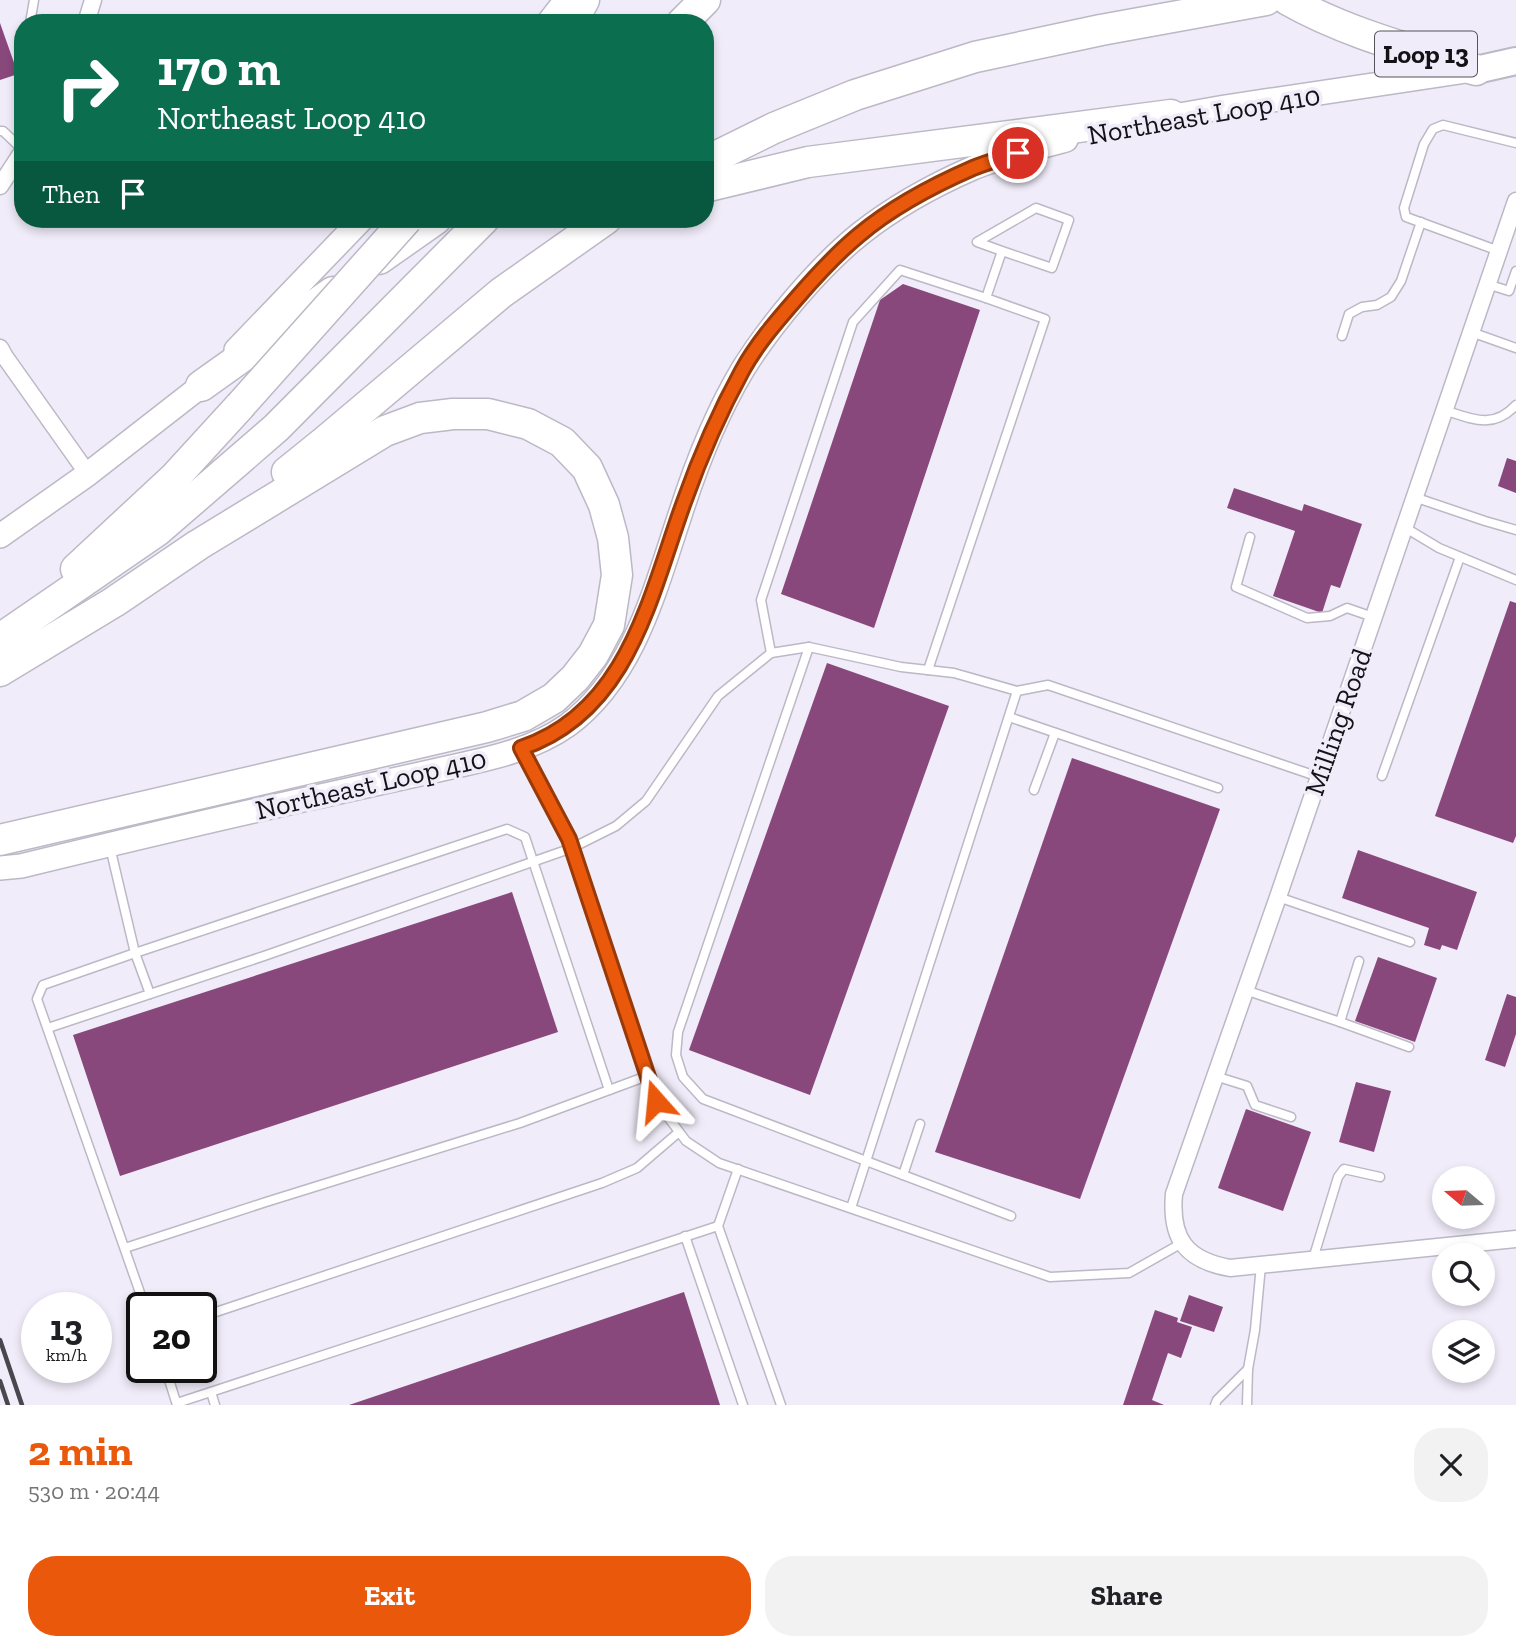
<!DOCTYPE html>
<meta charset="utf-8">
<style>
:root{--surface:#fff;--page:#f2f2f2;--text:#202124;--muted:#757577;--accent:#ea580c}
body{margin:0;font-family:"Zilla Slab",serif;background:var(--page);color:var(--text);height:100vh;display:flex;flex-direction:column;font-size:26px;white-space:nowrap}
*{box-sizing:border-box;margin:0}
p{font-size:23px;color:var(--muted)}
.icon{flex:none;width:38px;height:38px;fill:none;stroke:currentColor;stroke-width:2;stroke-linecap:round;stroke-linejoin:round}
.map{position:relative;height:1405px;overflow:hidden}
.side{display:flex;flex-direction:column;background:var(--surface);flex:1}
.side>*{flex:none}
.top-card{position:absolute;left:14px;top:14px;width:700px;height:214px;border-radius:28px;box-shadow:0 4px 10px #0003;background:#0b6e4f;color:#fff;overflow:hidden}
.needle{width:46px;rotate:289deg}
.buttons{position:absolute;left:1432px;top:1166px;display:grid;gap:14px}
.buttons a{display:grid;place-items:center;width:63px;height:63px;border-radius:50%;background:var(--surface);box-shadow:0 4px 10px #0003;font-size:35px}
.speed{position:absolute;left:21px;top:1292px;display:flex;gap:14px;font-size:35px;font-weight:700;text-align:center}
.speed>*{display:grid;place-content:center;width:91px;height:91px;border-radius:50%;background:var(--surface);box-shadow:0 4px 10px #0003;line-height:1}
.speed small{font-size:18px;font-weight:400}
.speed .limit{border:4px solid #111;border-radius:10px;background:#fff;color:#111}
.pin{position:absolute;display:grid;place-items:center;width:60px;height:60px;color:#fff;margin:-30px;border:4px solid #fff;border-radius:50%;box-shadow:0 2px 7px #0007}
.me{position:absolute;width:77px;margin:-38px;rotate:342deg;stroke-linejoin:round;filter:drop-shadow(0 0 5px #0008)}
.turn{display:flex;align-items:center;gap:24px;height:147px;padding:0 28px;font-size:32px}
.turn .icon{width:91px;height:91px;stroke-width:2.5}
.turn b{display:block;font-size:49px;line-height:60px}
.then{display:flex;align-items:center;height:66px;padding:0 28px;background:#0003;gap:14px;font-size:26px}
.round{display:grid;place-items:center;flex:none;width:74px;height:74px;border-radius:28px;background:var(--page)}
.head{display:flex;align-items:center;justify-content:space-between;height:119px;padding:0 28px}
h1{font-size:42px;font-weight:700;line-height:52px;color:var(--accent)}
.action{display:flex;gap:14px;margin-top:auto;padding:14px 28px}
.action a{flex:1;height:80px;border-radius:28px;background:var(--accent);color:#fff;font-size:28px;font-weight:700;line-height:80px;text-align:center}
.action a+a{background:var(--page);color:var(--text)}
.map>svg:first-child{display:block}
.building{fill:#89487c}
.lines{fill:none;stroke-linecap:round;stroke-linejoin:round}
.service-casing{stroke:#bcb8c5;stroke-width:11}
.minor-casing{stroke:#bcb8c5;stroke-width:19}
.secondary-casing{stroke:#bcb8c5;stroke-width:26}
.primary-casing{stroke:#bcb8c5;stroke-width:30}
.motorway-casing{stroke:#bcb8c5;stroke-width:33}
.service{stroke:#fff;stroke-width:8}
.minor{stroke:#fff;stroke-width:16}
.secondary{stroke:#fff;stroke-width:23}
.primary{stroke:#fff;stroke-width:26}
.motorway{stroke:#fff;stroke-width:30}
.rail{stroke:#49474d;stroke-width:4.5}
.motorway-bridge-casing{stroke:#bcb8c5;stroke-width:33;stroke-linecap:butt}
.motorway-bridge{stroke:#fff;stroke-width:30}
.route-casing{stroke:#983908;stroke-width:18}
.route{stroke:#ea580c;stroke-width:12}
.labels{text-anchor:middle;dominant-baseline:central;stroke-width:7;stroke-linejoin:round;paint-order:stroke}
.shield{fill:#f0ecf9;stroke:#55535a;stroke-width:2}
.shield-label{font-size:26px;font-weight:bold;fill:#131216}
.street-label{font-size:28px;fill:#131216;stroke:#f0ecf9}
</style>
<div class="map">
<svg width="1516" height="1405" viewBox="0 0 1516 1405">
<rect width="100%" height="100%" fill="#f0ecf9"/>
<g class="building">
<path d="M0,23L18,74L0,80Z"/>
<path d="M903,284L980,310L874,628L781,594L880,300Z"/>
<path d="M1507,458L1516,461V493L1498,486Z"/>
<path d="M1234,488L1302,511L1304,504L1362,524L1340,588L1331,585L1322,613L1273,596L1295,531L1227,508Z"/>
<path d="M1510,601L1516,603V836L1513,843L1435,816Z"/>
<path d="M827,663L949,706L810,1095L689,1050Z"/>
<path d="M1072,758L1220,809L1080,1199L935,1152Z"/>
<path d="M1358,850L1477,892L1457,950L1442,945L1440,950L1424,945L1429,928L1342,898Z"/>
<path d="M512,892L558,1032L120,1176L73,1035Z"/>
<path d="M1378,957L1437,978L1415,1042L1355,1021Z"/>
<path d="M1507,994L1516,997V1034L1505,1067L1485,1060Z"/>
<path d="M1356,1082L1391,1091L1374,1152L1339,1142Z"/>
<path d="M1246,1109L1311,1132L1283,1211L1218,1188Z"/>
<path d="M684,1292L720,1405H349Z"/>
<path d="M1189,1295L1223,1307L1214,1332L1180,1321Z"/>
<path d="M1155,1310L1178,1318L1177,1322L1192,1327L1181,1358L1168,1353L1152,1400L1164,1405H1123Z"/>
</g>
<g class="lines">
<g class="service-casing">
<g id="service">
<path d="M30,23L34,0"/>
<path d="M0,131H3L23,150"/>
<path d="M1499,251L1406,217L1404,208L1424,144L1433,129L1443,125L1516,143"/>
<path d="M1487,284L1509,291L1516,271"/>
<path d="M986,298L1002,251L1052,268L1069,220L1036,208L977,242L1002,251"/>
<path d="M1471,332L1516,348"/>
<path d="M1342,336L1349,314L1362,307L1377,305L1391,297L1401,281L1421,222"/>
<path d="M1444,410C1472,419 1493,430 1516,405"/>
<path d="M1414,497L1485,521L1516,530"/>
<path d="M1404,527L1439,548L1516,580"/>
<path d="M1250,537L1236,587L1307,618L1330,616L1347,608L1373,617"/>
<path d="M809,647L678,1032L676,1055L683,1077L703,1099L1011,1216"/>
<path d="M771,653L761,600L853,322L900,270L986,298L1045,319L928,670"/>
<path d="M1017,691L1048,685L1319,777"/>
<path d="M1009,717L1218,788"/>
<path d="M523,751L569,839L656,1101L686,1141L719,1163L1050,1277L1129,1273L1182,1243"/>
<path d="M1382,776L1460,557"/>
<path d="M1034,790L1055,733"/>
<path d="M110,847L135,953L43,985L37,999L145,1307"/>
<path d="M1278,897L1410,942"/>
<path d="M1245,990L1340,1022L1359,961"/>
<path d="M150,994L135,953L507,829L525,837L609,1090"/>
<path d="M1340,1022L1409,1047"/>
<path d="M48,1028L264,956L572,848L616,826L646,801L718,696L771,653L809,647L901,667L954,673L1017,691L851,1208"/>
<path d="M1215,1076L1247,1086L1255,1105L1291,1117"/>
<path d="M738,1169L718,1226L781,1405"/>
<path d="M903,1175L920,1124"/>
<path d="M685,1236L743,1405"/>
<path d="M125,1248L266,1202L520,1123L647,1076"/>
<path d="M1313,1259L1338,1177L1344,1169L1380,1177"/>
<path d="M201,1317L602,1183L637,1168L679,1132"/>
<path d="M165,1367L177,1405"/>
<path d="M211,1392L215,1405"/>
<path d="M177,1403L718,1226"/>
<path d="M1215,1405L1217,1400L1248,1369"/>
<path d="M1247,1405L1248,1369L1255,1330L1261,1265"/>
</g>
</g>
<g class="minor-casing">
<g id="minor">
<path d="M86,23L93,0"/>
<path d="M0,186L23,151"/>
<path d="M1516,201L1278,897L1174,1194C1170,1239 1186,1260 1230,1268L1516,1239"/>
<path d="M0,348L5,357L88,474"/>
</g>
</g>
<g class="secondary-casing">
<g id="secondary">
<path d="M548,23L566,0"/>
<path d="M1157,119L1225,107L1473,70"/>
<path d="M236,350L362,219"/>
<path d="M0,536L88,474L201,386L212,375"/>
<path d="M0,868L21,866C124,841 227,816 330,794C366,786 402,778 438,770C482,760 530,752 568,725C634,676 655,589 680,515C696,465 716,414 743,369C771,324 819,267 860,234C894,207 934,185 973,168C1003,156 1035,148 1066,140"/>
</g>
</g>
<g class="primary-casing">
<path id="primary" d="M1476,70L1516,61"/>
</g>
<g class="motorway-casing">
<g id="motorway">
<path d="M1288,0C1346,33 1413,50 1476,70"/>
<path d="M571,23L584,0"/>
<path d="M682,23L705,0"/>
<path d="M705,162L774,128L855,95L975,57L1101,30L1266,0"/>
<path d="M705,187L808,162L1171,115"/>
<path d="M379,259L436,219"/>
<path d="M201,386L333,292"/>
<path d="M287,472L323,443L501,293L606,219"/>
<path d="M76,569L175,477L240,406"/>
<path d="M0,639L157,531L276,428L484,219"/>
<path d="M0,671L114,602L198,545L385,431L420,418L453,414H488L528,424L562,442L587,468L604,505L613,538L617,575L609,625L593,655L575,678L554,698L523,716L487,727L0,840"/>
</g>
</g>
<use href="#service" class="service"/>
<use href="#minor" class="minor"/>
<use href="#secondary" class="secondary"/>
<use href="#primary" class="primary"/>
<use href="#motorway" class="motorway"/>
<g class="rail">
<path d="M0,1340L22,1405"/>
<path d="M0,1381L8,1405"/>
</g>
<g class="motorway-bridge-casing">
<path id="motorway-bridge" d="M240,406L407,219"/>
</g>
<use href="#motorway-bridge" class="motorway-bridge"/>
</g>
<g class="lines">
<g class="route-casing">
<path id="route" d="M656,1101L569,839L521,748C629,712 650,595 684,502C700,457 719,413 742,371C756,345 776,322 796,299C815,277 836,254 859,235C891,208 934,185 973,168C987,162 1003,158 1018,153"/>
</g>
<use href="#route" class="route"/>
</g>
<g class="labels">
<rect class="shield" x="1375" y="31.5" width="102" height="45" rx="5"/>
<g class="shield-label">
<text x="1426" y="54">Loop 13</text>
</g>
<g class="street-label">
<text transform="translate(1204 115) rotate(-10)">Northeast Loop 410</text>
<text transform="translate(1338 722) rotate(-71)">Milling Road</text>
<text transform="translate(371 784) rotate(-13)">Northeast Loop 410</text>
</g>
</g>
</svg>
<div class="buttons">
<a><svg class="needle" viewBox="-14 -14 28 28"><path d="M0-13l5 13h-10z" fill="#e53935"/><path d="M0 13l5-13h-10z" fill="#757577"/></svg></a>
<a><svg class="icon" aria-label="search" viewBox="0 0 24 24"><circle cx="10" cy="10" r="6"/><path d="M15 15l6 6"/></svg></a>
<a><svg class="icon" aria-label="layers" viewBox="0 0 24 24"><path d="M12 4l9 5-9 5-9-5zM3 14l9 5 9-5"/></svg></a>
</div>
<div class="speed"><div>13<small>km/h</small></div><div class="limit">20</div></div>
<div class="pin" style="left:1018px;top:153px;background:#d93025"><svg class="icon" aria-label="arrive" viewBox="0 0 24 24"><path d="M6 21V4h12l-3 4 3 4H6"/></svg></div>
<svg class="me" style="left:656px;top:1101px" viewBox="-20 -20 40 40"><path d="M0-17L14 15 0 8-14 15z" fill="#ea580c" stroke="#fff" stroke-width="4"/></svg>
<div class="top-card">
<div class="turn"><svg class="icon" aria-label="right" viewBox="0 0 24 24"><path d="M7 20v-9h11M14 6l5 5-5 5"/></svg><div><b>170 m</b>Northeast Loop 410</div></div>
<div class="then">Then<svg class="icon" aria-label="arrive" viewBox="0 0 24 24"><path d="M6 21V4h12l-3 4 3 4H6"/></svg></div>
</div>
</div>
<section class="side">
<div class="head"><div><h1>2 min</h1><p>530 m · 20:44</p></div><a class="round"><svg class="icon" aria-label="close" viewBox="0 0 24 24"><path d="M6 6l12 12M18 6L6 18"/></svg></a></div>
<div class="action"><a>Exit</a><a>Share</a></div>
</section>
